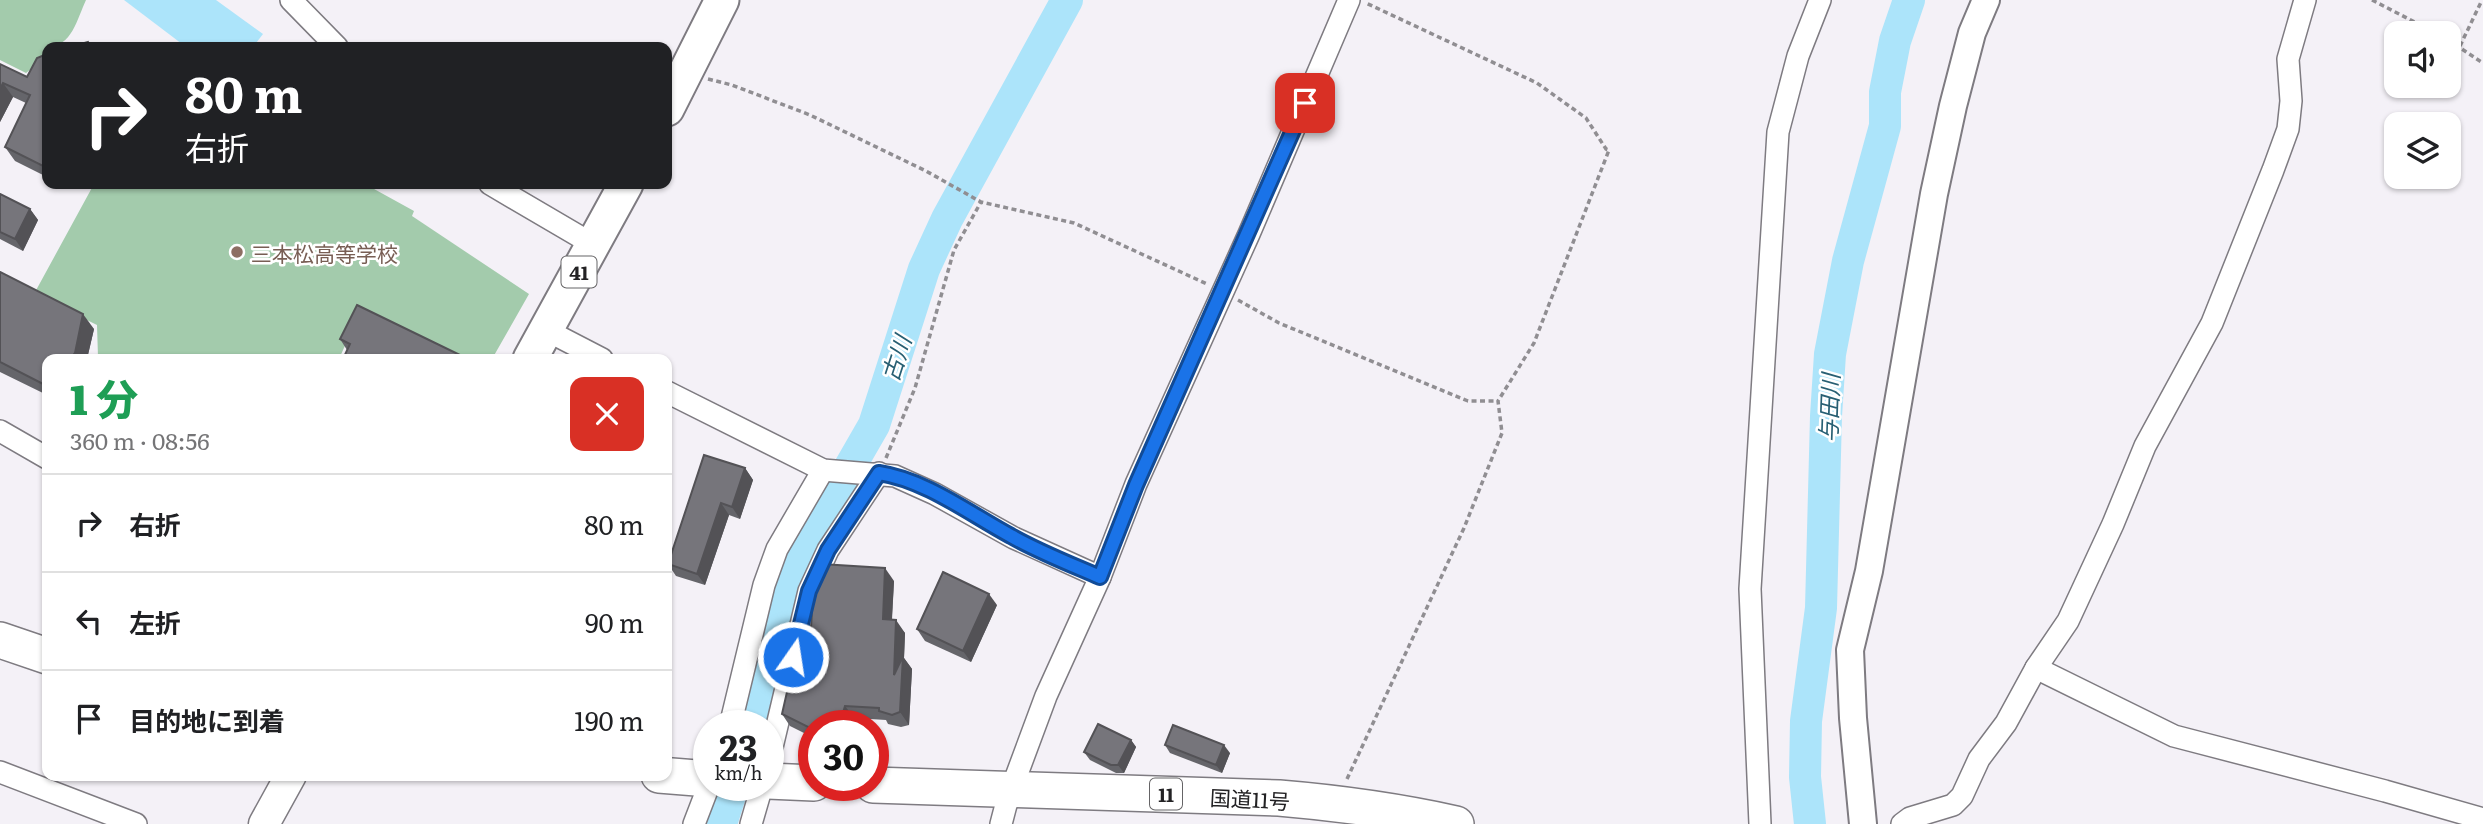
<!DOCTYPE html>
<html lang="ja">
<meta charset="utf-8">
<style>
:root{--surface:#fff;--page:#f2f2f2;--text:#202124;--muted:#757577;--line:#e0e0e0}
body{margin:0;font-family:Literata,"Noto Sans JP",serif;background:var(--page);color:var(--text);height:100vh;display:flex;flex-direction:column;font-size:26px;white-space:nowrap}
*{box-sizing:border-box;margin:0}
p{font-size:23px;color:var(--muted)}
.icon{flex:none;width:38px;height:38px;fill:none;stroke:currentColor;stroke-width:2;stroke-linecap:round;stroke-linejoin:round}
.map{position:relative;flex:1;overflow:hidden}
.side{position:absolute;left:42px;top:354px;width:630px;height:427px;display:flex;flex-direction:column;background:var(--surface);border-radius:14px;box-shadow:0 2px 5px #0004}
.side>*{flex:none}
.banner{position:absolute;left:42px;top:42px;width:630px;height:147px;border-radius:14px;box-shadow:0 2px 5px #0004;background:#202124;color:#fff;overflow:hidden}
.fabs{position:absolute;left:2384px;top:21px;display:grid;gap:14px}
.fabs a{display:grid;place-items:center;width:77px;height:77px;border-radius:14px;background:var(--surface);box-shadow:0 2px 5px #0004;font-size:35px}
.speed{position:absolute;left:693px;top:710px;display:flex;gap:14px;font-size:35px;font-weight:700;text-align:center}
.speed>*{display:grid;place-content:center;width:91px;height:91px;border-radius:50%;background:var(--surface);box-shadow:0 2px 5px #0004;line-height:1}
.speed small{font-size:18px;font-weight:400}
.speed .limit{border:10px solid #d22;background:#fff;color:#111}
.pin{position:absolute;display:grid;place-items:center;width:60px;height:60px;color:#fff;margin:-30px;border-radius:14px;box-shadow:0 4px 10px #0006}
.me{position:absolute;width:77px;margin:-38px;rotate:13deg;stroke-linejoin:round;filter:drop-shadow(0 0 5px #0008)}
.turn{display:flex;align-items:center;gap:24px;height:147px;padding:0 28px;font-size:32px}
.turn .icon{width:91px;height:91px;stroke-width:2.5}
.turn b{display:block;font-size:49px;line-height:60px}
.round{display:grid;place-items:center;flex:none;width:74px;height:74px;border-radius:14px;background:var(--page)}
.head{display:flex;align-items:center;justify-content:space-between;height:119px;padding:0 28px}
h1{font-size:42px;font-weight:800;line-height:52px;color:#1e9e55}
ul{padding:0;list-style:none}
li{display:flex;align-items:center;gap:21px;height:98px;padding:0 28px;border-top:2px solid var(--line)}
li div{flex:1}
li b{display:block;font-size:26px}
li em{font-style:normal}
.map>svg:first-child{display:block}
.green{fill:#a3cbac}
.water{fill:#ace4fa}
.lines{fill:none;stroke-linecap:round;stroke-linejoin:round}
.river{stroke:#ace4fa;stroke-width:32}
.minor-casing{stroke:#7e7b81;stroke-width:24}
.tertiary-casing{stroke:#7e7b81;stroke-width:30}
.secondary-casing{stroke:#7e7b81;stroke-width:33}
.primary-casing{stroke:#7e7b81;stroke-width:37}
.trunk-casing{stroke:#7e7b81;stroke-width:38}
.path{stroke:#908e92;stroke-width:3.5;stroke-dasharray:5 3.5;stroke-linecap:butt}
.minor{stroke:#fff;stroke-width:21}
.tertiary{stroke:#fff;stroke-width:26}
.secondary{stroke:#fff;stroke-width:30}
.primary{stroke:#fff;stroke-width:33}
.trunk{stroke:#fff;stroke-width:35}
.wall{fill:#65656a}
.shaded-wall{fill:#535256}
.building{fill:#76757b;stroke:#535256;stroke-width:2}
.route-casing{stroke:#114b97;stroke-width:18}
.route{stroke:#1a73e8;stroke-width:12}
.education-dot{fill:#8d6e63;stroke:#fff;stroke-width:2.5}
.labels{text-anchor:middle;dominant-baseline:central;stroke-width:5;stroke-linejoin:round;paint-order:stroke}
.shield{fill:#fff;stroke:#656466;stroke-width:2}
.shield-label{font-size:19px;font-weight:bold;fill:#232224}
.education-label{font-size:21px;fill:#785e54;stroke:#fff;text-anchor:start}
.street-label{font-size:21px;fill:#232224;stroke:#fff}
.water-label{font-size:23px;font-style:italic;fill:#275f73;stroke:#fff}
</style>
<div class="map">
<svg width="2483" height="824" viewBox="0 0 2483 824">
<rect width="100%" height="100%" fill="#f4f1f7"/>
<g class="green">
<path d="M0,0H86C77,19 72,47 47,47V56L26,73L0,60Z"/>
<path d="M94,184H365L414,211L412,216L529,294L492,359H461L361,310L339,359H102L98,357L97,325L34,294Z"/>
</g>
<path class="water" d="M124,0H216L263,34L253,47H186Z"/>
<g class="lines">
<g class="river">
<path d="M752,726L760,699L780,600L805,545L874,425L924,269L947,219L1067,0"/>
<path d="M721,824L733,786"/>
<path d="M1810,824L1805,777L1806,721L1821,608L1826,416L1830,354L1848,261L1885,126V92L1895,41L1909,0"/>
</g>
<g class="minor-casing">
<g id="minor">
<path d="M291,0L337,47"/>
<path d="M490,184L594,245"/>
<path d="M546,330L602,359"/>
<path d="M667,392L823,470L895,476L935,494L1014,538L1100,577"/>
<path d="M0,431L47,458"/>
<path d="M2036,668L2174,736L2385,791L2483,819"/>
<path d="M730,726L764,585L777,549L823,470"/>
<path d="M768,764L809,591L828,550L879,473"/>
<path d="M0,772L136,824"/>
<path d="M694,824L709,785"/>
<path d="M751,824L762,786"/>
<path d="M1001,824L1007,801L1046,696L1100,577L1136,484L1249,234L1349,0"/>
<path d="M1760,824L1750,589L1778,132L1798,56L1820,0"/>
<path d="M1902,824L1910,818L1953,805L1962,796L1979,759L2006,723L2036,668L2068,621L2113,524L2145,446L2212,323L2273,170L2288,129L2291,101L2288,59L2305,0"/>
</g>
</g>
<g class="tertiary-casing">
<path id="tertiary" d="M1863,824L1853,718L1850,650L1869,571L1934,194L1953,106L1972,33L1986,0"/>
</g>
<g class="secondary-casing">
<path id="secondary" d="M264,824L291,775"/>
</g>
<g class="primary-casing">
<g id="primary">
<path d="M667,109L722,0"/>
<path d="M530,359L626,184"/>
</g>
</g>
<g class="trunk-casing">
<g id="trunk">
<path d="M0,640L47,656"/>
<path d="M659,775L709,779"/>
<path d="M768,781L814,783"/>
<path d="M873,785L1279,798C1339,803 1397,811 1456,824"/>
</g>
</g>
<g class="path">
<path d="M2372,0L2436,33"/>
<path d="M2448,40L2483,63"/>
<path d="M2460,46L2482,0"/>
<path d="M708,79L732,85L810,115L926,171L981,202L1074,223L1207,284"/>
<path d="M1238,300L1279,323L1468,401H1498"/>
<path d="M886,458L915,388L954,250L981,202"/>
<path d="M1347,779L1464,528L1502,433L1498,401L1534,343L1609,150L1606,149L1586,118L1537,83L1366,3"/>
</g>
<use href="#minor" class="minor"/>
<use href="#tertiary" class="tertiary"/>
<use href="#secondary" class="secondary"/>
<use href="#primary" class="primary"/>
<use href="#trunk" class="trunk"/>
</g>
<g class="wall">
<path d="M47,54V177L15,161L5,147L26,103L13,97L0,122V64L27,77Z"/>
<path d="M0,194L30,209L38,220L23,251L0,239Z"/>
<path d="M0,272L94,329L87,359H47V395L0,372Z"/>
<path d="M340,339L460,355L347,350Z"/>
<path d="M745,468L753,480L740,519L729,515L705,585L676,576L668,564Z"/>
<path d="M894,581L892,620L905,633L904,658L912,669L909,725L901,727L888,724L886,720L854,718L814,726V738L790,726L782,714L795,671L811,628Z"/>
<path d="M997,605L971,662L925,641L917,629Z"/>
<path d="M1131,740L1136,747L1124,773H1116L1090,760L1084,752Z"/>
<path d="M1165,745L1230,753L1222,773L1170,753Z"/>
</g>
<g class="shaded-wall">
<path d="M3,83L13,97L0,122V89Z"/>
<path d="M30,209L38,220L23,251L15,239Z"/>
<path d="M83,314L94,329L87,359H70Z"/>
<path d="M745,468L753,480L740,519L732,507Z"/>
<path d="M721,503L729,515L705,585L697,574Z"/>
<path d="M885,568L894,581L891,632L883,619Z"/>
<path d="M989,594L997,605L971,662L963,651Z"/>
<path d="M896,620L905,633L904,658L912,669L909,725L900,712L894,675Z"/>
<path d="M845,706L854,718L852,726H839Z"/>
<path d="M1131,740L1136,747L1124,773L1118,765Z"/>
<path d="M1224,745L1230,753L1222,773L1216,765Z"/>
</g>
<g class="building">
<path d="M88,42L90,47H70Z"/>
<path d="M47,54V168L5,147L30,95L3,83L0,89V64L27,77L37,58Z"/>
<path d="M0,194L30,209L15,239L0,232Z"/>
<path d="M0,272L83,314L75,353L70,359H47V386L0,362Z"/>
<path d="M357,305L460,355L458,359H343L350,344L340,339Z"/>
<path d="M704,455L745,468L732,507L721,503L697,574L668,564Z"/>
<path d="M821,564L885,568L883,619L896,620L894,675L903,656L900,712L892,715L879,711V708L845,706L839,726H814V730L782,714L792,670L795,671V655L802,627L811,628L814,580Z"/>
<path d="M943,572L989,594L963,651L917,629Z"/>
<path d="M1098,724L1131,740L1118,765H1111L1084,752Z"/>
<path d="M1173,725L1224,745L1216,765L1165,745Z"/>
</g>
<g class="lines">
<g class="route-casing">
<path id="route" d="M793,657L809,591L828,550L879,473C926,480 970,514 1011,536C1039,552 1070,564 1100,577L1136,485L1305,103"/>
</g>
<use href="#route" class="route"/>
</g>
<circle class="education-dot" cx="237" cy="252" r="7"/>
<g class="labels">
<g class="shield">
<rect x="561.5" y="256.5" width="35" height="31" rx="5"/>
<rect x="1150" y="778.5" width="32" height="31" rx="5"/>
</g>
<g class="shield-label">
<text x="579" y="272">41</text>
<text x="1166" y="794">11</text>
</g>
<g class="education-label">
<text x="251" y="252">三本松高等学校</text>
</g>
<g class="street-label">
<text transform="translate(1250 798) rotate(3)">国道11号</text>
</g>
<g class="water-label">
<text transform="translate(895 358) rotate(-72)">古川</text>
<text transform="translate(1828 408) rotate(-88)">与田川</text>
</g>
</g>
</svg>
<div class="fabs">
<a><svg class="icon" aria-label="sound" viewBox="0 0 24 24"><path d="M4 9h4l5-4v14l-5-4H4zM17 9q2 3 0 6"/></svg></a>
<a><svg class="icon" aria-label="layers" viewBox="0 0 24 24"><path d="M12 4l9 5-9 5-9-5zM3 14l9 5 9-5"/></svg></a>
</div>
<div class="speed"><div>23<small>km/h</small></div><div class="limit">30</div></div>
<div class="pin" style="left:1305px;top:103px;background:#d93025"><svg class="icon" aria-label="arrive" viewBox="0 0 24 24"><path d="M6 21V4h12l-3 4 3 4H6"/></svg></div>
<svg class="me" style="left:793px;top:657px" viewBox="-20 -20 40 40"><circle r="17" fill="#1a73e8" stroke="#fff" stroke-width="3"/><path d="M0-11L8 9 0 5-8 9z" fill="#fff"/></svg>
<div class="banner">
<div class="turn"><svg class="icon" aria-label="right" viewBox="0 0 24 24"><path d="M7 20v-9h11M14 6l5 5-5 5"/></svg><div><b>80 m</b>右折</div></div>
</div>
<section class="side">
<div class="head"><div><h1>1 分</h1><p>360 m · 08:56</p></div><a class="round" style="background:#d93025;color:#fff"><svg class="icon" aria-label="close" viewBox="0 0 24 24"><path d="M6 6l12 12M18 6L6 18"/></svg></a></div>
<ul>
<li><svg class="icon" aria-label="right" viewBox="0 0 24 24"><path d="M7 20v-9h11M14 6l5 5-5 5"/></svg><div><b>右折</b></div><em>80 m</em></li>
<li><svg class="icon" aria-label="left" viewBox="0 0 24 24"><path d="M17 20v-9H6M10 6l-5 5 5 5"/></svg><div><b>左折</b></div><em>90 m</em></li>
<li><svg class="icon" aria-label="arrive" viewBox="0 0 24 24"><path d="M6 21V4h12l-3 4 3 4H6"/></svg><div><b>目的地に到着</b></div><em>190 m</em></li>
</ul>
</section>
</div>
